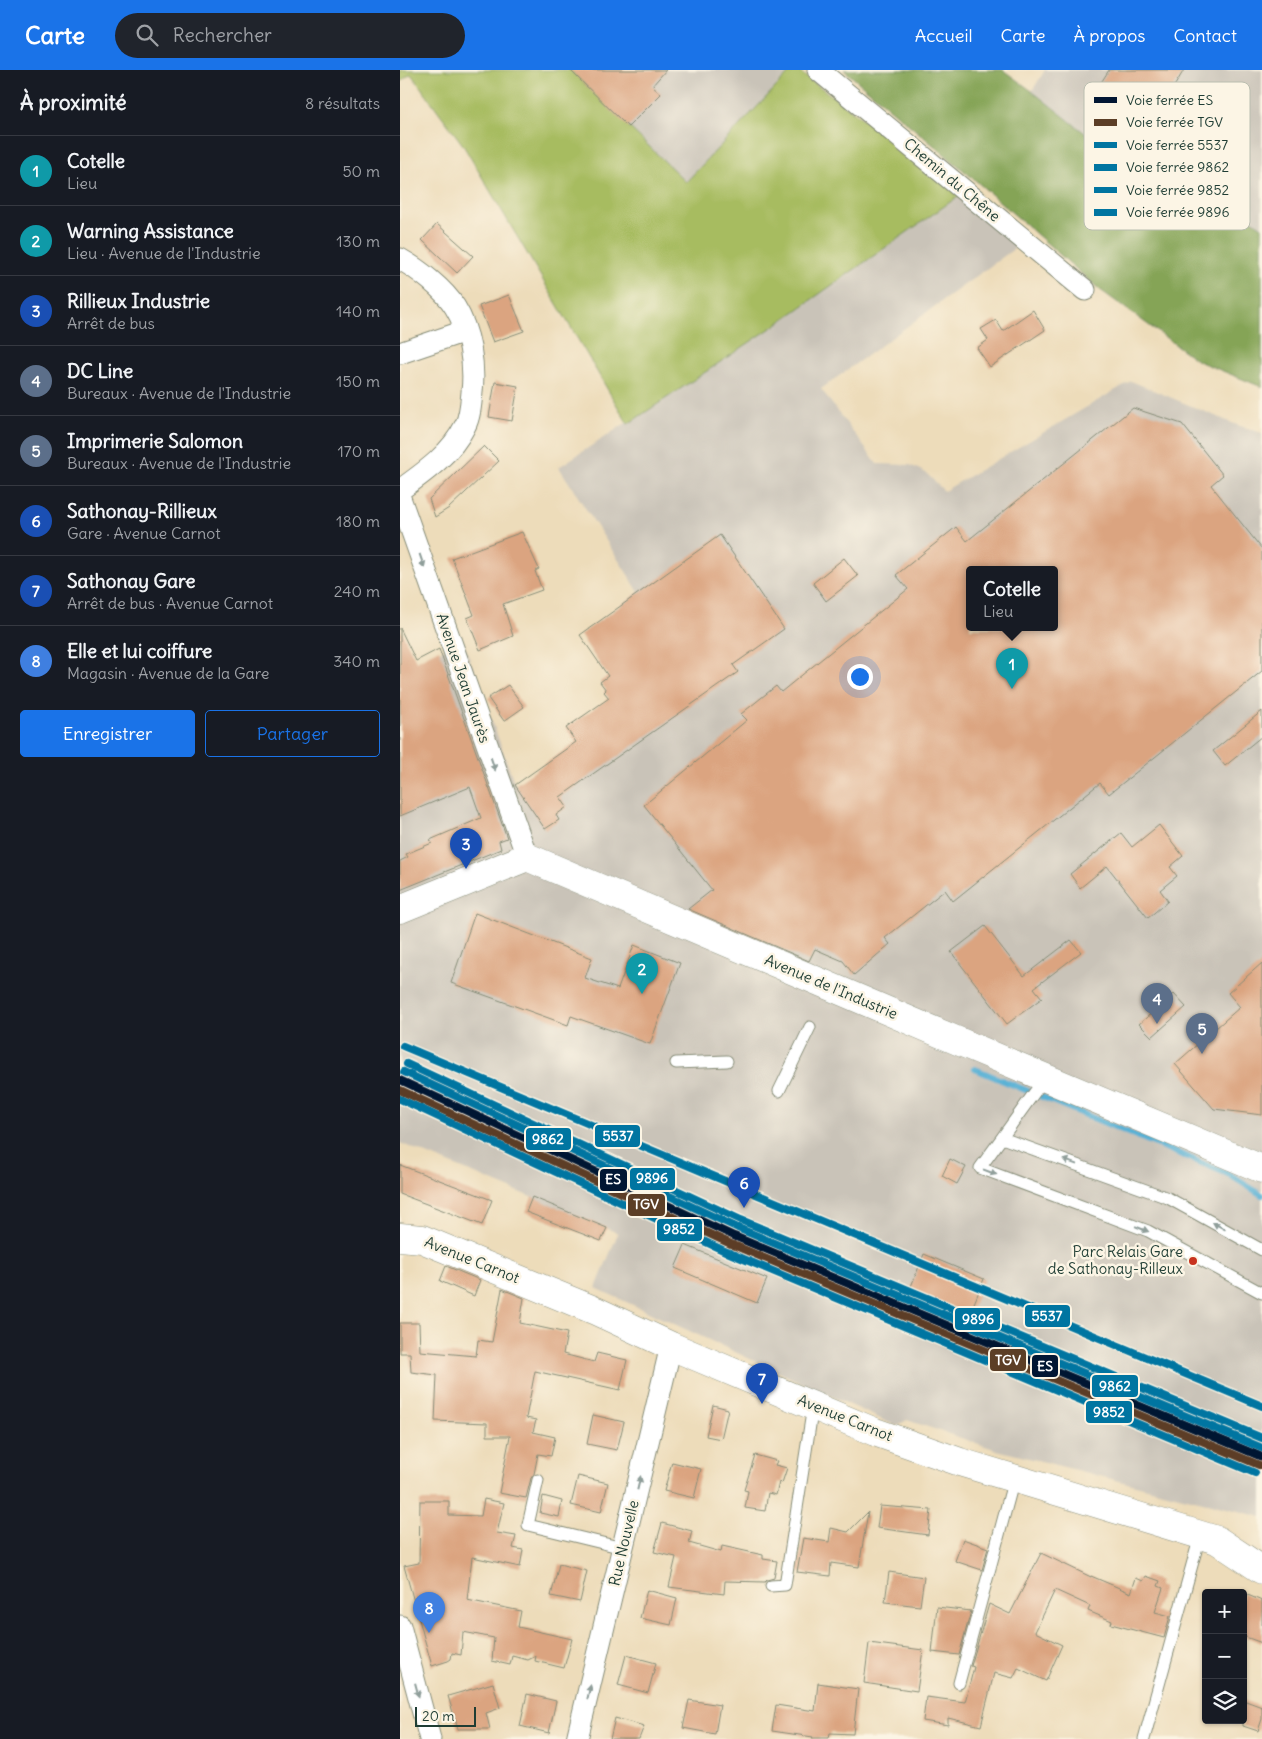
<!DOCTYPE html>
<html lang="fr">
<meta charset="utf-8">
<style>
:root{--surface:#171b24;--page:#20242c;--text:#f1f3f6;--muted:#9ea1a6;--line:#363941;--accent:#1a73e8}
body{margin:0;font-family:Delius,sans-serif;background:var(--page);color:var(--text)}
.controls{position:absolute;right:15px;bottom:15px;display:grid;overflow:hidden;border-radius:5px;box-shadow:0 1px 4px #0004}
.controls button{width:45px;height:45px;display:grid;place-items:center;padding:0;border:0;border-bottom:1px solid var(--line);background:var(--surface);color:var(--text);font:25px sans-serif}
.scale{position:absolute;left:15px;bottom:12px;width:61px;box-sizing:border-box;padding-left:5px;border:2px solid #1f3d34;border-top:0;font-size:14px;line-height:18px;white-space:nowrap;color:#1f3d34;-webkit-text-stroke:4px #fcf5e5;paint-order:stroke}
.you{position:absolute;left:459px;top:606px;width:18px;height:18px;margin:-12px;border:4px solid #fff;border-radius:50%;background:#1a73e8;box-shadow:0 0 0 8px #1a73e833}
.badge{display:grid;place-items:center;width:32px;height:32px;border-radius:50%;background:var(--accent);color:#fff;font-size:16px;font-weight:700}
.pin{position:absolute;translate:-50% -41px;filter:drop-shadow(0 1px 2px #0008)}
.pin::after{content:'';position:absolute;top:26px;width:18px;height:15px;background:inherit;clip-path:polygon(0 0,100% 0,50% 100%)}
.popup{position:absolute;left:566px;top:496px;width:92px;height:65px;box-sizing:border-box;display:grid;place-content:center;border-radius:5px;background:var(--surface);filter:drop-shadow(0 1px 4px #0005);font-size:16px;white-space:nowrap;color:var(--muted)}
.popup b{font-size:19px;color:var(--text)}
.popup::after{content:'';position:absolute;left:50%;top:100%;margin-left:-10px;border:10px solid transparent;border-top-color:var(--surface)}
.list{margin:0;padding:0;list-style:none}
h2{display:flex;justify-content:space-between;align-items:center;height:65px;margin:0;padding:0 20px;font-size:21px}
h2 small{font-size:16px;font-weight:400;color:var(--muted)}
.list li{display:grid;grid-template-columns:32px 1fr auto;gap:15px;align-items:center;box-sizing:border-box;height:70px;padding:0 20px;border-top:1px solid var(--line)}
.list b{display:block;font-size:19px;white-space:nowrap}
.list p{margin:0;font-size:16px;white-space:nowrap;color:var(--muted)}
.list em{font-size:16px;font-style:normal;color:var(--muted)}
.actions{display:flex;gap:10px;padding:15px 20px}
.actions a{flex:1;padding:11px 0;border:1px solid var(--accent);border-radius:5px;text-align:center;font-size:18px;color:var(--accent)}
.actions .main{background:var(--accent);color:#fff}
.icon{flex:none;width:28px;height:28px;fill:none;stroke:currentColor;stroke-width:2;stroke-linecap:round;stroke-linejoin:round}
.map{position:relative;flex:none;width:862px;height:1669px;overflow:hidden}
header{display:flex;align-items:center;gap:30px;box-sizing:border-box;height:70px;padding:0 25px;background:var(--accent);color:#fff}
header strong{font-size:24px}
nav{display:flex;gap:28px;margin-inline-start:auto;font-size:18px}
.search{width:350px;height:45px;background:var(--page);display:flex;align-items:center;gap:12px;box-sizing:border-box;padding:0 18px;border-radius:28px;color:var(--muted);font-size:19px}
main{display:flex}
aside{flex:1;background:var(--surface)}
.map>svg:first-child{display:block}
.industrial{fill:#c9c3b8;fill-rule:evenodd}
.green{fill:#a7bc61;stroke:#637c4a}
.forest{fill:#85a457;stroke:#527046}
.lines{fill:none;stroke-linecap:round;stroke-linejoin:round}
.stream{stroke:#58b1d5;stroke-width:6}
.building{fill:#dba480;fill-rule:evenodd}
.service-casing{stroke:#868c77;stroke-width:13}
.minor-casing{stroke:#868c77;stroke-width:23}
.tertiary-casing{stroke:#868c77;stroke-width:29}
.service{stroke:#fff;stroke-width:11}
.minor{stroke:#fff;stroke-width:21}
.tertiary{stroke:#fff;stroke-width:28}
.rail-1-casing{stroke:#fcf5e5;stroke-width:11}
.rail-2-casing{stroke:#fcf5e5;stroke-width:11}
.rail-3-casing{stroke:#fcf5e5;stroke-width:11}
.rail-4-casing{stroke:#fcf5e5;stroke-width:11}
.rail-5-casing{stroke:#fcf5e5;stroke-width:11}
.rail-6-casing{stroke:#fcf5e5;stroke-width:11}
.rail-1{stroke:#011633;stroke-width:8}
.rail-2{stroke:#5c3e26;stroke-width:8}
.rail-3{stroke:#0075a1;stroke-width:8}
.rail-4{stroke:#0075a1;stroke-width:8}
.rail-5{stroke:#0075a1;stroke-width:8}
.rail-6{stroke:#0075a1;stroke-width:8}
.oneway{fill:#8f9e9a}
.poi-dot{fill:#c8321e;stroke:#fcf5e5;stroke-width:2}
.labels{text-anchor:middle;stroke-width:5;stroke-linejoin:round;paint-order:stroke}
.street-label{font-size:15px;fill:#1f3d34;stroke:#fcf5e5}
.poi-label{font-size:15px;fill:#1f3d34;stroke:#fcf5e5;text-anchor:end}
.key{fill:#fcf5e5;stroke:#babeb0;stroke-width:1}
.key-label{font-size:14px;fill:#1f3d34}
.line-badge{stroke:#fcf5e5;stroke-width:2}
.badge-label{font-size:14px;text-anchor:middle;font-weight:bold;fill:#fff}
</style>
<header>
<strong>Carte</strong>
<div class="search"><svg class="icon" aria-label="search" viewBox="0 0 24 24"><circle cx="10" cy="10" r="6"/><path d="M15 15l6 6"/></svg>Rechercher</div>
<nav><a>Accueil</a><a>Carte</a><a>À propos</a><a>Contact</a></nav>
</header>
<main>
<aside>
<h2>À proximité<small>8 résultats</small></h2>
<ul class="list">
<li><span class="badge" style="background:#0f9aa8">1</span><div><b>Cotelle</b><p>Lieu</p></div><em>50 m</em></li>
<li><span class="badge" style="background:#0f9aa8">2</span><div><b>Warning Assistance</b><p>Lieu · Avenue de l'Industrie</p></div><em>130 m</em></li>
<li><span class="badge" style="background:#1a4fb4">3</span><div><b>Rillieux Industrie</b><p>Arrêt de bus</p></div><em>140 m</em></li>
<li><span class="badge" style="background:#5c6f8a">4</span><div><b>DC Line</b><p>Bureaux · Avenue de l'Industrie</p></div><em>150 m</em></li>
<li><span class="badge" style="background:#5c6f8a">5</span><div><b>Imprimerie Salomon</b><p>Bureaux · Avenue de l'Industrie</p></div><em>170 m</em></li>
<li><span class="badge" style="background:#1a4fb4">6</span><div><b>Sathonay-Rillieux</b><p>Gare · Avenue Carnot</p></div><em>180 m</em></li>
<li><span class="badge" style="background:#1a4fb4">7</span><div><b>Sathonay Gare</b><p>Arrêt de bus · Avenue Carnot</p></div><em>240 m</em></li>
<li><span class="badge" style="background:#3f7fe0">8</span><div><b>Elle et lui coiffure</b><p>Magasin · Avenue de la Gare</p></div><em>340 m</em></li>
</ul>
<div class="actions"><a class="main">Enregistrer</a><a>Partager</a></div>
</aside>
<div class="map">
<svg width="862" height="1669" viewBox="0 0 862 1669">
<rect width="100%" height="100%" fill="#fcf5e5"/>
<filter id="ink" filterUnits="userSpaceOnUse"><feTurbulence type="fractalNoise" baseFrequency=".02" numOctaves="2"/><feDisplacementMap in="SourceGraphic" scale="10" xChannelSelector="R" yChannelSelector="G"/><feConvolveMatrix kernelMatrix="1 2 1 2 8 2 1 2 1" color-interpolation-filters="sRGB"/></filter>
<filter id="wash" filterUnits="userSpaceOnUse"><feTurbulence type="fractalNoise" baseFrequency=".0096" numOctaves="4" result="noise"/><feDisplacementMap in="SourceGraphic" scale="20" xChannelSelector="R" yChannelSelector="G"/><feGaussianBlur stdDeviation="1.12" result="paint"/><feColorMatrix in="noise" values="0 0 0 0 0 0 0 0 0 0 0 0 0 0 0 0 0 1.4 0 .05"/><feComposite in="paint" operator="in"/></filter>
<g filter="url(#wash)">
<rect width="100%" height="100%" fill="#eddcba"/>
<path class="industrial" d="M170 0H392L286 113Z
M645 0H862V157L796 111 773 134 632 21Z
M563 123 622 173 421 319 477 394 510 395 526 403 544 421 731 311 837 355 862 363V1447L597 1380 507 1350 496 1356 196 1218 218 1163 0 1073V601L44 579 64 573 115 715 212 647 220 645 204 622 206 620 200 612 208 606 180 565 239 522 159 397 374 256ZM570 500H654V558H570Z"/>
<path class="green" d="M0 0H170L286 112 392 0H397L563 123 374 256 228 354 63 75 11 4 0 12Z"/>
<path class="forest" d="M444 0H603L632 21 773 133 796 111 862 157V317L798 291 699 219 575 110Z"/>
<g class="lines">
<path class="stream" d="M575 999 828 1104 862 1125"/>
</g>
<g id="blocks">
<path class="building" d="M170 0H266L252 16 261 24 228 57Z
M709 0H784L734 83 707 65 713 56 685 38Z
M37 154 73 186 57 203 22 170Z
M109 225 124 261 93 272 79 236Z
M633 240 645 260 590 297 577 278 588 270 581 259 596 250 603 261Z
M95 312 118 316 112 351 89 347Z
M733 338 782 354 823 405 811 415 862 479V601L709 724 700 713 553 831 545 820 485 868 490 874 454 905 443 891 415 879 409 891 288 839 312 820 244 735 347 650 341 644 376 616 381 622 508 519 496 505 556 457 567 471ZM570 500H654V558H570Z
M84 376 99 391 49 438 35 447 29 429Z
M122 462 139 499 135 501 142 520 103 534 113 566 80 580 67 548 74 545 52 488Z
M320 465 384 559 333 595 338 602 160 727 167 737 156 745 159 750 145 759 115 715 176 672 166 658 209 628 204 622 206 620 200 612 208 606 180 565Z
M444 488 458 506 426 531 413 513Z
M0 558 16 591 39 579 107 768 99 771 101 779 0 820V791L8 787 6 784 32 773 30 770 81 748 70 717 0 746Z
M108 615 124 637 104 651 88 628Z
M862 641V666L825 696 813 681Z
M759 755 783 786 770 797 777 806 760 820 768 831 748 848 707 796 680 818 670 804 721 763 732 777Z
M75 843 192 888 185 908 218 919 234 875 280 893 250 974 171 946 168 955 51 913Z
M585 856 624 906 671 870 681 882 634 918 642 928 607 954 551 882Z
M862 893V1045L814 1039 775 994 840 937 828 923Z
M774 924 786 937 752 967 739 954Z
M550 1089 566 1097 557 1114 542 1106Z
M0 1095 92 1130 82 1155 0 1124Z
M132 1127 207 1158 201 1171 126 1142Z
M285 1175 367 1209 357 1233 275 1198Z
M524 1184 584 1209 566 1253 506 1229Z
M46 1196 80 1210 74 1226 40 1211Z
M102 1219 124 1228 120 1253 167 1263 163 1284 194 1292 197 1283 227 1290 220 1320 135 1301 126 1348 136 1350 133 1362 155 1367 151 1386 138 1384 134 1404 131 1408 126 1428 99 1423 110 1366H87V1353L35 1351 37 1305 11 1302 10 1283H0V1253H19L20 1281 76 1286 78 1270 92 1272Z
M313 1335 328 1339 321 1369 306 1366Z
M193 1345 224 1352 217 1380 187 1374Z
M355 1385 377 1391 375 1395 387 1398 382 1413 379 1412 376 1425 368 1423 365 1441 345 1438 348 1421 344 1420Z
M272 1392 301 1399 294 1428 264 1421Z
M178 1406 208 1413 201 1442 171 1435Z
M143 1426 162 1431 159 1447 140 1443Z
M84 1429 104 1433 97 1463 116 1466 113 1478 123 1480 120 1497 72 1487 67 1530 121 1541 118 1557 172 1569 164 1598 135 1591 136 1586 128 1590 112 1586 110 1595 92 1591 94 1568 63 1562 61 1585 52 1583 51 1589 48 1591 32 1596 4 1496 19 1493 20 1431H49V1445L81 1446Z
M480 1436 531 1440 528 1465 477 1458Z
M468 1442 459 1497 431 1493 430 1506 397 1502 403 1468 429 1472 431 1458 448 1462Z
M262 1453 292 1461 289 1473 321 1482 322 1476 363 1485V1489L377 1491 374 1508 367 1510 365 1512 325 1511 324 1524 269 1517 276 1487 254 1482Z
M563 1469 588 1478 582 1500 555 1491Z
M641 1483 691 1507V1506L731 1523 736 1508 743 1511 746 1506 760 1511 758 1516 763 1518 755 1542 770 1546 764 1568 711 1554 712 1551 688 1541 690 1536 655 1520 635 1562 662 1575 646 1611 618 1598 613 1608 594 1603 581 1656 548 1648V1655L523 1651 526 1627 565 1632 574 1597 571 1596 589 1534 610 1544Z
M159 1494 187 1501 180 1532 151 1526Z
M489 1502 524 1507 520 1536 485 1532Z
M247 1520 277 1528 271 1555 240 1548Z
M843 1523 862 1531V1573L843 1566Z
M537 1537 571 1541 559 1585 532 1582Z
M469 1573 523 1580 517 1621 464 1613Z
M226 1585 256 1593 248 1623 218 1615Z
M93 1613 100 1638 86 1643 90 1659H58L48 1626Z
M418 1613 458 1619 453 1664 430 1663 429 1668H412L413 1667 372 1661 376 1635 415 1641Z
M127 1624 156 1631 149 1663 120 1656Z
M289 1630 320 1635 315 1664 283 1658Z
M843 1630 862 1637V1649L858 1661 843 1656Z
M215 1648 244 1656 239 1669H210Z"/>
</g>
</g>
<g filter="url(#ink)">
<use href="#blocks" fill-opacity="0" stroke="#868c77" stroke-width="1"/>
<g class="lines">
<defs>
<path id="service" d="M276 993 327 991
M645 1008 580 1098 748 1161 862 1223
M379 1021 410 957
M602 1068 768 1128 862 1180
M138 1410 128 1455 223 1478
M371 1516 385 1515 413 1336
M559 1613 614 1409
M744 1669 800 1466"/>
<path id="minor" d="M418 0 685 220
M0 189C18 199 44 219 55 237 70 261 75 295 72 322 71 333 70 347 65 356 51 384 25 402 0 420
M0 283 65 261
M0 428 127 787
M0 1556 30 1669
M177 1669 271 1276"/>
<path id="tertiary" d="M0 839 127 787 558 971 862 1099
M0 1167 22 1169 196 1241 271 1276 475 1362 560 1392 817 1470 862 1500"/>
</defs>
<use href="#service" class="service-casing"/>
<use href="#minor" class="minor-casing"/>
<use href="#tertiary" class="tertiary-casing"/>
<use href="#service" class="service"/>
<use href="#minor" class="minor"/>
<use href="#tertiary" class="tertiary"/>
<defs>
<path id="rail-1" d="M0 1010 334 1166 862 1387"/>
<path id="rail-2" d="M0 1020 331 1174 859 1395"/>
<path id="rail-3" d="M3 976 862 1336"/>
<path id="rail-4" d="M4 1002 338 1158 862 1378"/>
<path id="rail-5" d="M0 1029 327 1182 855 1403"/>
<path id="rail-6" d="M7 994 341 1150 862 1368"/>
</defs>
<use href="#rail-1" class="rail-1-casing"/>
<use href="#rail-2" class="rail-2-casing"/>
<use href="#rail-3" class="rail-3-casing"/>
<use href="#rail-4" class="rail-4-casing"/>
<use href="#rail-5" class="rail-5-casing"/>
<use href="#rail-6" class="rail-6-casing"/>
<use href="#rail-1" class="rail-1"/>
<use href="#rail-2" class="rail-2"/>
<use href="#rail-3" class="rail-3"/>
<use href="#rail-4" class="rail-4"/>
<use href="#rail-5" class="rail-5"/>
<use href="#rail-6" class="rail-6"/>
</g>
<defs><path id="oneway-solid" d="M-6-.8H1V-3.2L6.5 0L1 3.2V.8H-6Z" transform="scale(1.25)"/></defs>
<g class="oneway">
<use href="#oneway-solid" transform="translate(22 491) rotate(71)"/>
<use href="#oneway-solid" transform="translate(93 694) rotate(71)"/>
<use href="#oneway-solid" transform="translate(670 1092) rotate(-160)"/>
<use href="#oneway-solid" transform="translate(590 1102) rotate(21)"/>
<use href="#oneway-solid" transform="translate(819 1156) rotate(-151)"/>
<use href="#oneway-solid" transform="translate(742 1159) rotate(22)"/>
<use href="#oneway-solid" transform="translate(239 1413) rotate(-77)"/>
<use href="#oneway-solid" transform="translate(17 1620) rotate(75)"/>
<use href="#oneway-solid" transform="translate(189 1622) rotate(-77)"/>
</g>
</g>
<circle class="poi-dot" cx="793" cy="1191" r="5"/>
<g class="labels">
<g class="street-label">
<text transform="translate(552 110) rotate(40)" y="5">Chemin du Chêne</text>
<text transform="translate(63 608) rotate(71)" y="5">Avenue Jean Jaurès</text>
<text transform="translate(431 917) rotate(23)" y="5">Avenue de l'Industrie</text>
<text transform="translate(72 1190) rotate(22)" y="5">Avenue Carnot</text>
<text transform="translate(445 1348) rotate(22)" y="5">Avenue Carnot</text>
<text transform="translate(224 1473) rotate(-77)" y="5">Rue Nouvelle</text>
</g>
<g class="poi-label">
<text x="783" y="1187">Parc Relais Gare<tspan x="783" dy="17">de Sathonay-Rilleux</tspan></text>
</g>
</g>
<rect x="684" y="12" width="166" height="148" rx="8" class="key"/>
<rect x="694" y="27" width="23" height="6" fill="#011633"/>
<rect x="694" y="49" width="23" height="7" fill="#5c3e26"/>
<rect x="694" y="72" width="23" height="6" fill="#0075a1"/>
<rect x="694" y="94" width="23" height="7" fill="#0075a1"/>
<rect x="694" y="117" width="23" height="6" fill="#0075a1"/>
<rect x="694" y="139" width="23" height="7" fill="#0075a1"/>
<g class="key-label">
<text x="726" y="35">Voie ferrée ES</text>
<text x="726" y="57">Voie ferrée TGV</text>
<text x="726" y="80">Voie ferrée 5537</text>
<text x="726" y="102">Voie ferrée 9862</text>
<text x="726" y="125">Voie ferrée 9852</text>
<text x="726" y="147">Voie ferrée 9896</text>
</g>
<g class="line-badge">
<rect x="194" y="1054" width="47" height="24" rx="5" fill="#0075a1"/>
<rect x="125" y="1057" width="47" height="24" rx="5" fill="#0075a1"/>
<rect x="229" y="1097" width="47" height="24" rx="5" fill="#0075a1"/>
<rect x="199" y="1098" width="29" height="24" rx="5" fill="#011633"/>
<rect x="227" y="1123" width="39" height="24" rx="5" fill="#5c3e26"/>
<rect x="256" y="1148" width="47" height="24" rx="5" fill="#0075a1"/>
<rect x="624" y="1234" width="47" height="24" rx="5" fill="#0075a1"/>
<rect x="554" y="1237" width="47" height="24" rx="5" fill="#0075a1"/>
<rect x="589" y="1278" width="38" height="24" rx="5" fill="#5c3e26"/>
<rect x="631" y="1284" width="28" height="24" rx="5" fill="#011633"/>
<rect x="691" y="1304" width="48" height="24" rx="5" fill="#0075a1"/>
<rect x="685" y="1330" width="48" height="24" rx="5" fill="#0075a1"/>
</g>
<g class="badge-label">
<text x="218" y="1071">5537</text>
<text x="148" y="1074">9862</text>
<text x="252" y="1113">9896</text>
<text x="213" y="1114">ES</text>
<text x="246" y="1139">TGV</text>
<text x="279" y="1164">9852</text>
<text x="647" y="1251">5537</text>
<text x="578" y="1254">9896</text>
<text x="608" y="1295">TGV</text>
<text x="645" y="1301">ES</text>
<text x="715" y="1321">9862</text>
<text x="709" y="1347">9852</text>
</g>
</svg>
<div class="controls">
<button>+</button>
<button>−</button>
<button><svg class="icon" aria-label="layers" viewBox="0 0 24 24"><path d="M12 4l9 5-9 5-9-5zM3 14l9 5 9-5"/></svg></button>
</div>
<div class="scale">20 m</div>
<div class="you"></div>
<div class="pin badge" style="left:612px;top:619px;background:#0f9aa8">1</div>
<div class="popup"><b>Cotelle</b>Lieu</div>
<div class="pin badge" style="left:242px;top:924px;background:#0f9aa8">2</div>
<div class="pin badge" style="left:66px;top:799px;background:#1a4fb4">3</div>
<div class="pin badge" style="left:757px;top:954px;background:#5c6f8a">4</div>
<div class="pin badge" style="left:802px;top:984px;background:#5c6f8a">5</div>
<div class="pin badge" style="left:344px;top:1138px;background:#1a4fb4">6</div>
<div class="pin badge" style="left:362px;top:1334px;background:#1a4fb4">7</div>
<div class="pin badge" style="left:29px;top:1563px;background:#3f7fe0">8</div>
</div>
</main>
